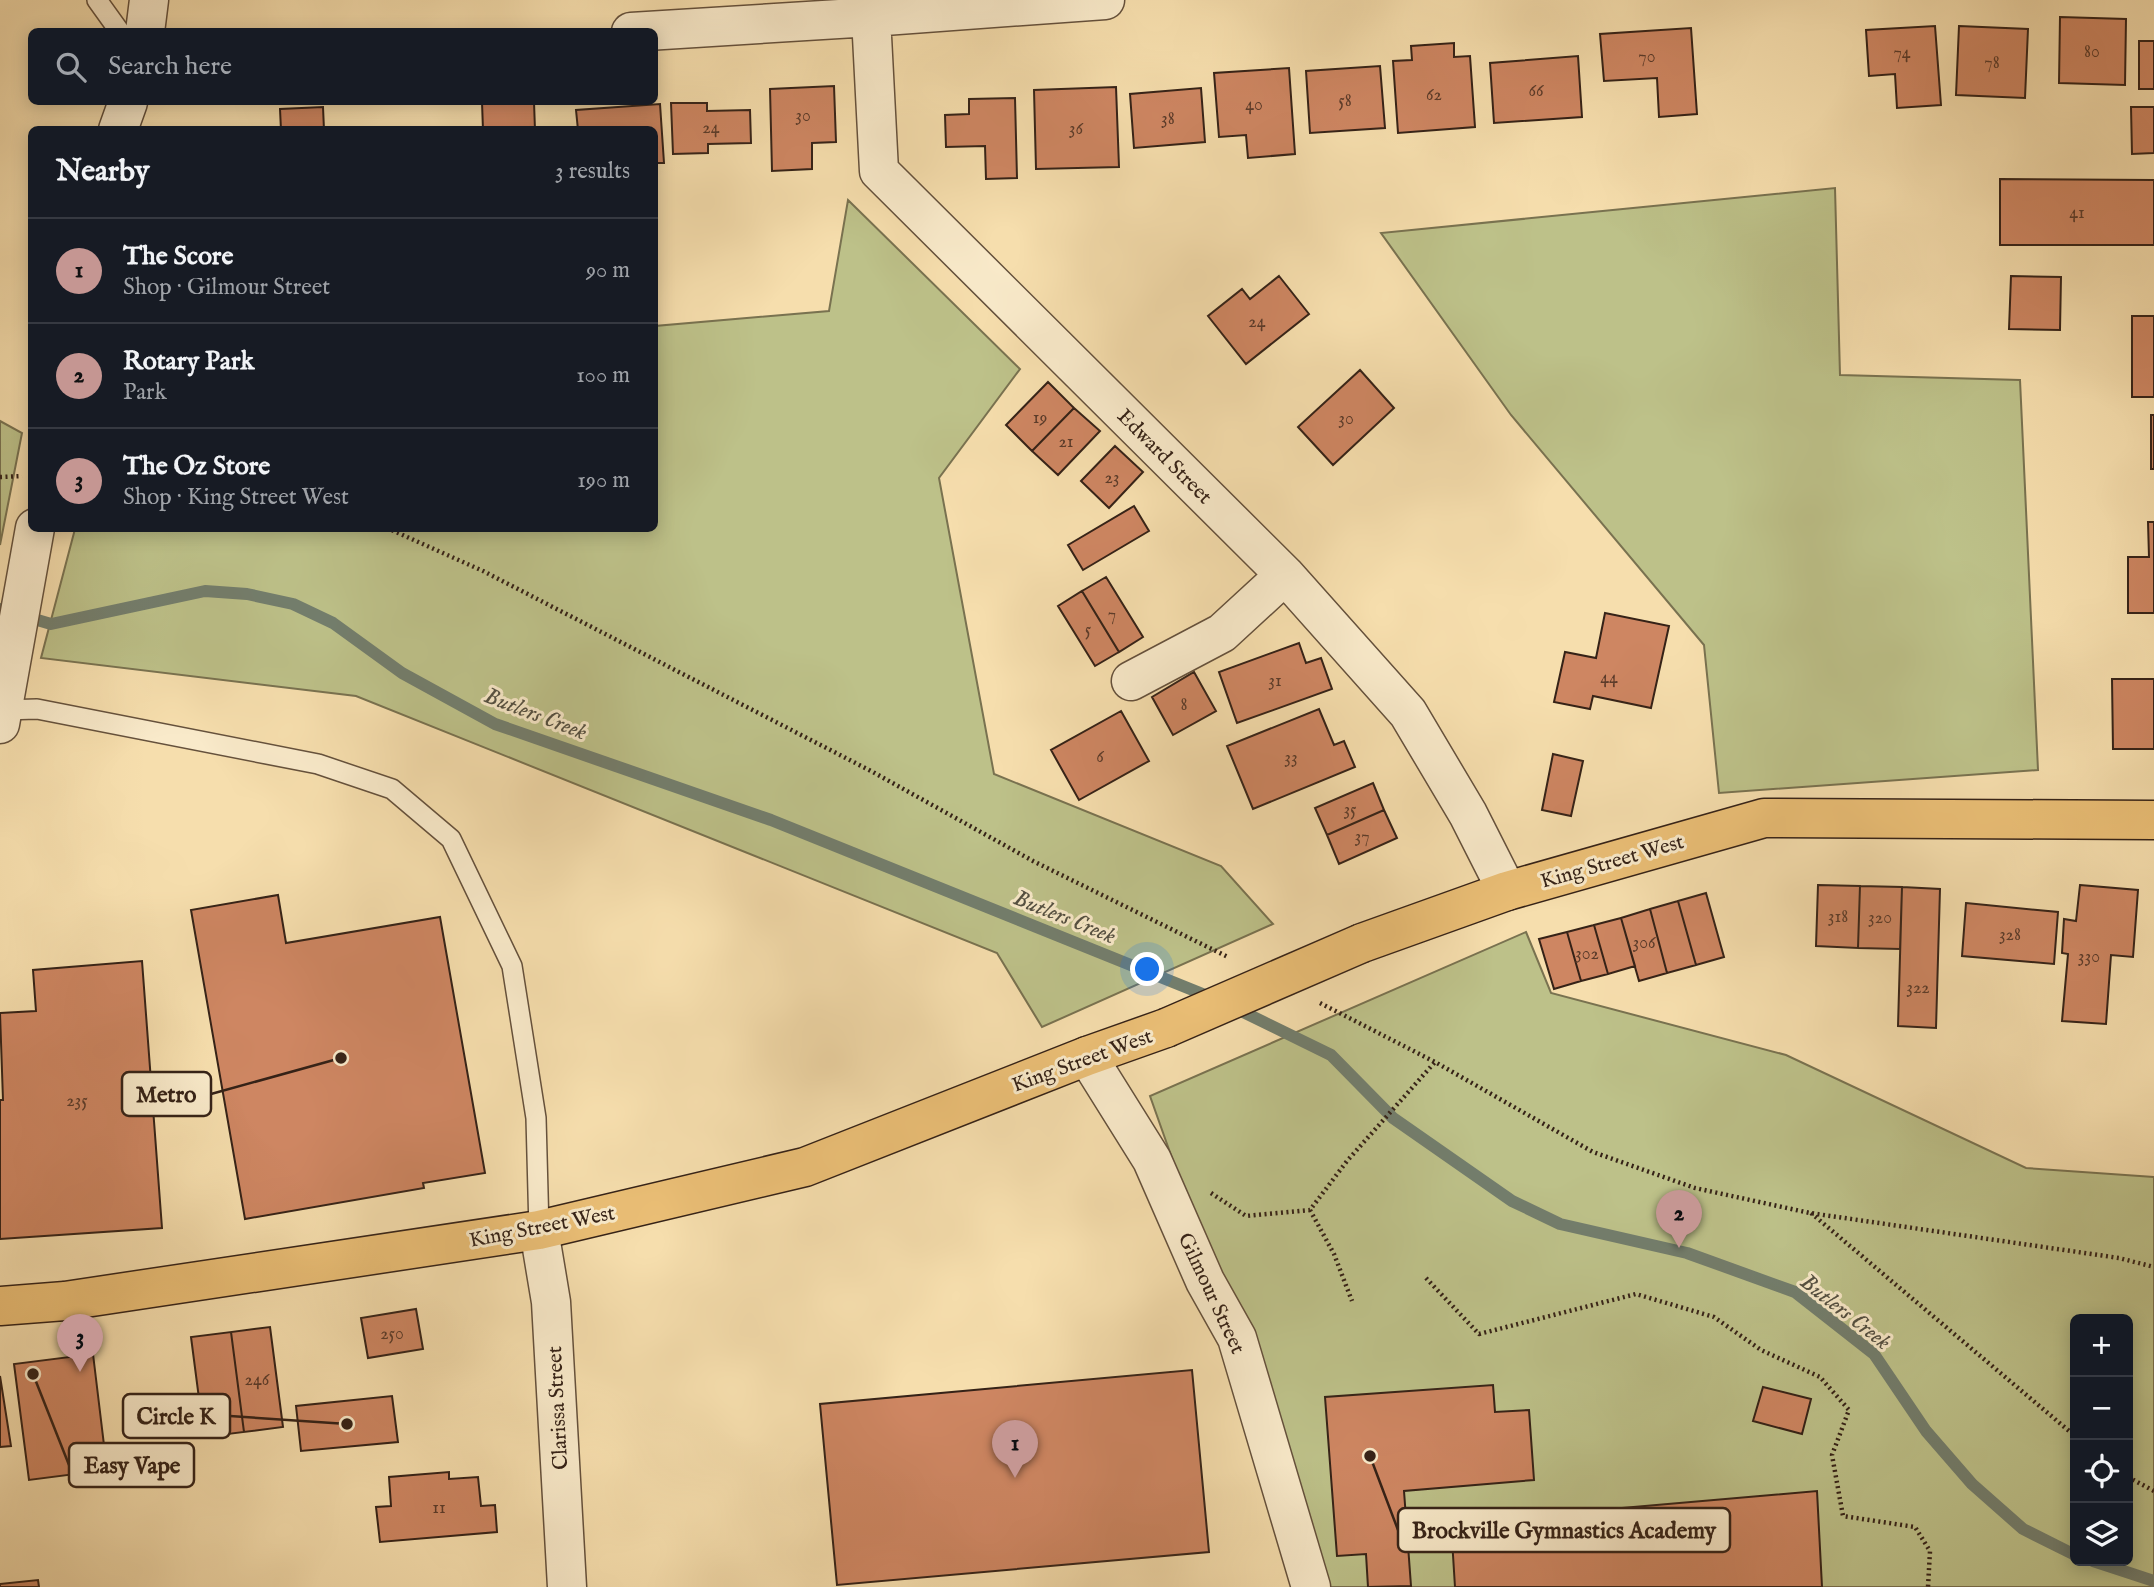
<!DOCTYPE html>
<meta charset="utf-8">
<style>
:root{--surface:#171b24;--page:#242831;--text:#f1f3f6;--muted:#9ea1a6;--line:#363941;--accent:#c59692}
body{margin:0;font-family:"IM FELL English",serif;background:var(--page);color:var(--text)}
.controls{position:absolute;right:21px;bottom:21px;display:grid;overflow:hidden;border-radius:10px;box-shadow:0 4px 18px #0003}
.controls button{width:63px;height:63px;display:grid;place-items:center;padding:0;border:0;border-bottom:2px solid var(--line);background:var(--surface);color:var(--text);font:35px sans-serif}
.you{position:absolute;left:1148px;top:970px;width:24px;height:24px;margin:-18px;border:5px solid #fff;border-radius:50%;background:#1a73e8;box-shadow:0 0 0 10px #1a73e833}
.badge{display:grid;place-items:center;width:46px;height:46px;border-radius:50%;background:var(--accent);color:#111;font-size:23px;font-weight:700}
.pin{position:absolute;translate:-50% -58px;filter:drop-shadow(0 2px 4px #0008)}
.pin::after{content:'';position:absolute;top:37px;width:24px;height:21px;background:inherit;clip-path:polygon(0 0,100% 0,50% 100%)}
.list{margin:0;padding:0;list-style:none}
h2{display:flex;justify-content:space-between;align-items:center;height:91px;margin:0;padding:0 28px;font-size:30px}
h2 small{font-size:23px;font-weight:400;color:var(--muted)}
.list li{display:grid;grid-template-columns:46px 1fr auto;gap:21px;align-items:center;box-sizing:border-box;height:105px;padding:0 28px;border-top:2px solid var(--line)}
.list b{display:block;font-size:26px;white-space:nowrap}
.list p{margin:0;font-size:23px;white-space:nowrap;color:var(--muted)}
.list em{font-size:23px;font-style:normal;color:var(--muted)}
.icon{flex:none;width:38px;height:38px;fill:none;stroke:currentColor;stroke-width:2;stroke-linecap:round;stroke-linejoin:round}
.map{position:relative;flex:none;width:2154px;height:1587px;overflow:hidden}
.search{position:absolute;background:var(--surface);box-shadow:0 4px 18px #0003;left:28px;top:28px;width:630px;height:77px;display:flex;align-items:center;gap:18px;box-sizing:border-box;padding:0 24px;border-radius:10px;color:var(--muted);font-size:26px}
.panel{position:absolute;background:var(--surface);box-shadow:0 4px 18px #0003;left:28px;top:126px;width:630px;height:406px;border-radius:10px}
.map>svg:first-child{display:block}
.green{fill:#bdc189;stroke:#797250;stroke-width:2;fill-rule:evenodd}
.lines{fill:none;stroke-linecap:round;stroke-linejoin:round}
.stream{stroke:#737e6d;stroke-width:12}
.building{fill:#ce8662;stroke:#352217;stroke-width:2}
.lane-casing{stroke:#65513c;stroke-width:22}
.street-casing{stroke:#65513c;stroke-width:41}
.primary-casing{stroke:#352217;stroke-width:41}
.path{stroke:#352217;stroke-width:4.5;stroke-dasharray:2 3.5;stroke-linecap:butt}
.lane{stroke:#f9eaca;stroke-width:19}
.street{stroke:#f9eaca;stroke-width:38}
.primary{stroke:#ebbf76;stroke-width:38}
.primary-bridge-casing{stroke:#352217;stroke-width:41;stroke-linecap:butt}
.primary-bridge{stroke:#ebbf76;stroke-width:38}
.labels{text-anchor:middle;stroke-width:6;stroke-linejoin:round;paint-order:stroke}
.number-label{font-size:18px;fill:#5b3b2a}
.street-label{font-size:21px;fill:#352217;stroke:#f9eaca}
.water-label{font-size:23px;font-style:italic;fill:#545042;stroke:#f9eaca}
.leader{fill:none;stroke:#352217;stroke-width:2.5}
.callout-dot{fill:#352217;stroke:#f9eaca;stroke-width:2.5}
.callout{fill:#f9eaca;stroke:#352217;stroke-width:2.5}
.callout-label{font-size:23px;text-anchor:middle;font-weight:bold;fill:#352217}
</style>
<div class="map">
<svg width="2154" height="1587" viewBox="0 0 2154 1587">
<rect width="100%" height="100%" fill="#f6dead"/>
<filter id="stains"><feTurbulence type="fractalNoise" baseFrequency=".00286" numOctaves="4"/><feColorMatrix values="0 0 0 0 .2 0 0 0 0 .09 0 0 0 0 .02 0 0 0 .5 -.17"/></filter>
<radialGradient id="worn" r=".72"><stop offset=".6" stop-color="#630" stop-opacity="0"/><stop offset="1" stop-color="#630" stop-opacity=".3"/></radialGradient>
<path class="green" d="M1835 188 1840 375 2020 380 2038 770 1719 793 1704 645 1511 415 1381 233Z
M848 200 1020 369 939 478 994 774 1221 866 1273 924 1042 1027 997 953 356 696 41 658 75 529 654 528 655 326 829 311Z
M0 421 22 433 0 545Z
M1526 932 1551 993 1786 1055 2026 1168 2154 1177V1587H1324L1150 1096ZM2075 1319H2128V1561H2075Z"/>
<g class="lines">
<path class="stream" d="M0 609 51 624 205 591 247 594 293 604 333 623 402 673 495 724 771 820 1215 999
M1235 1008 1331 1055 1393 1118 1512 1201 1560 1224 1687 1253 1795 1292 1874 1354 1926 1431 1972 1484 2023 1529 2075 1555
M2093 1561 2154 1581"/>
</g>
<path class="building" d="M2060 17 2126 19 2125 85 2059 83Z
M1935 26 1941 105 1897 108 1895 74 1869 76 1866 30Z
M1959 26 2028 29 2025 98 1956 95Z
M1691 28 1697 114 1659 117 1657 78 1604 81 1600 34Z
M2139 41H2154V89H2139Z
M1454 43V57L1470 56 1475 127 1398 133 1393 61 1412 60 1411 46Z
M1578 56 1582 117 1494 123 1490 63Z
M1380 66 1385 128 1310 133 1306 71Z
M1289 68 1295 154 1248 158 1246 135 1219 137 1214 73Z
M834 86 836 142 812 143V169L772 171 770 89Z
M1116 87 1119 167 1036 169 1034 90Z
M1201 88 1205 142 1134 148 1130 94Z
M1015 98 1017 178 986 179 985 146 946 147 945 115 969 114V99Z
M482 102H534L535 130H483Z
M671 103H707V111L750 110 751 143 708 144V153L673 154Z
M660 104 664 163H654V130H578L576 110Z
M323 107 324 130H281L280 109Z
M2131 107H2154V153L2132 154Z
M2000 179 2154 180V245H2000Z
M1279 276 1309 314 1246 364 1208 316 1242 289 1250 299Z
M2011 276 2061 277 2060 330 2009 329Z
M2132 316H2154V397H2132Z
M1360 370 1394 408 1333 465 1298 427Z
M1048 382 1074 408 1032 451 1006 425Z
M1074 408 1100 431 1058 475 1032 451Z
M2151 415H2154V469H2151Z
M1115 446 1143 472 1109 508 1081 481Z
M1134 506 1149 531 1083 570 1068 545Z
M2148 522H2154V613H2128V557H2149Z
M1106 577 1143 637 1119 652 1082 591Z
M1082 591 1119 652 1095 666 1058 606Z
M1605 613 1669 626 1651 708 1593 696 1590 709 1554 702 1565 652 1596 658Z
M1299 643 1306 663 1321 658 1332 689 1237 723 1219 672Z
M1194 672 1216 711 1173 735 1152 697Z
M2112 679H2154V749H2113Z
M1319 709 1334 745 1344 741 1355 767 1253 809 1227 746Z
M1121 711 1149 761 1079 800 1051 750Z
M1553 754 1583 761 1571 816 1542 810Z
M1373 783 1384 810 1327 835 1315 808Z
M1384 810 1397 838 1339 864 1327 835Z
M1818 885 1860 886 1858 948 1816 946Z
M2080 885 2138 890 2133 957 2111 955 2106 1024 2062 1021 2068 954 2062 953 2064 919 2076 921Z
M1860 886 1902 887 1900 949 1858 948Z
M1902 887 1940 889 1936 1028 1898 1026Z
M1706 893 1724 957 1696 965 1678 901Z
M278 895 286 943 440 917 485 1173 423 1183 424 1188 245 1219 191 910Z
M1678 901 1696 965 1667 973 1650 909Z
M1966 903 2058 912 2054 964 1962 956Z
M1650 909 1667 973 1639 981 1621 918Z
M1621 918 1635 966 1608 974 1594 925Z
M1594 925 1608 974 1581 981 1567 932Z
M1567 932 1581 981 1554 989 1539 939Z
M142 961 162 1228 0 1239V1100H3L0 1013 36 1011 33 970Z
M416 1309 423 1349 368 1358 361 1318Z
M270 1327 283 1427 244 1432 231 1332Z
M231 1332 244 1432 204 1437 191 1337Z
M93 1354 107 1470 29 1480 14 1364Z
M1192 1370 1209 1552 837 1585 820 1404Z
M0 1376 11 1446 0 1447Z
M1493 1385 1495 1412 1529 1410 1534 1480 1404 1491 1411 1586 1368 1587 1366 1554 1337 1556 1325 1397Z
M1763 1387 1811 1399 1802 1434 1753 1421Z
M392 1396 398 1442 301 1451 296 1406Z
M449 1472V1479L478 1477 481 1506 495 1505 497 1532 380 1542 376 1507 391 1506 389 1477Z
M1817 1491 1822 1587H1455L1451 1523Z
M38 1580 39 1587H0V1584Z"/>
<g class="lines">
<defs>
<path id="lane" d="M97 0 120 32
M3 710 37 709 318 764 392 789 451 839 512 966 536 1118 539 1230"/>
<path id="street" d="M871 17 879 171 1285 575 1408 713 1468 814 1507 891
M145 32 149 0
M631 32 871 17 1105 0
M118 130 128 102
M1131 681 1222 633 1285 575
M0 724 35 528
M1087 1056 1152 1160 1205 1281 1237 1338 1311 1587
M539 1230 551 1302 567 1587"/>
<path id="primary" d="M1362 943 1507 891 1764 818 2154 820
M0 1306 65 1301 539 1230 805 1167 1087 1056 1166 1028"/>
</defs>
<use href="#lane" class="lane-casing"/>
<use href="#street" class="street-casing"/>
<use href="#primary" class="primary-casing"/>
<path class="path" d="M0 477 22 476
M387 528 483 571 871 771 1033 861 1228 957
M1320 1003 1435 1062 1593 1152 1695 1188 1810 1213 2119 1258 2154 1267
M1211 1193 1246 1216 1310 1210 1347 1161 1435 1062
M1310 1210 1334 1254 1352 1301
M1811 1213 2075 1436
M1426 1278 1479 1334 1636 1294 1714 1317 1761 1350 1820 1377 1849 1410 1832 1455 1843 1516 1915 1527 1930 1551 1928 1587
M2128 1477 2154 1491"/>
<use href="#lane" class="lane"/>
<use href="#street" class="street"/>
<use href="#primary" class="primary"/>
<defs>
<path id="primary-bridge" d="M1166 1028 1362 943"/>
</defs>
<use href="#primary-bridge" class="primary-bridge-casing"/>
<use href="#primary-bridge" class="primary-bridge"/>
</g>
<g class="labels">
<g class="number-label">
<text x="2092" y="57">80</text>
<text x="1902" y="58">74</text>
<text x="1647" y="62">70</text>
<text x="1992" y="68">78</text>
<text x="1536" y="96">66</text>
<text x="1434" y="100">62</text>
<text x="1345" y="106">58</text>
<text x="1254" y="110">40</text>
<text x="803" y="121">30</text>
<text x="1168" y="124">38</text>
<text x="711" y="133">24</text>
<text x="1076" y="134">36</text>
<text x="2077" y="218">41</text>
<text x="1257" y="327">24</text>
<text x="1040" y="423">19</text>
<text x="1346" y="424">30</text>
<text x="1066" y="447">21</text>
<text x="1112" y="483">23</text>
<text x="1112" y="620">7</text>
<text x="1088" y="635">5</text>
<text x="1609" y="683">44</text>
<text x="1275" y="686">31</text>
<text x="1184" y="710">8</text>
<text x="1100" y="762">6</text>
<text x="1291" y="763">33</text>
<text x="1350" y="815">35</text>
<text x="1362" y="842">37</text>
<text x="1838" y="922">318</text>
<text x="1880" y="923">320</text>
<text x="2010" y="940">328</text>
<text x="1644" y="948">306</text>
<text x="1587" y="959">302</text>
<text x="2089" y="962">330</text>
<text x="1918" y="993">322</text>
<text x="77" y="1106">235</text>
<text x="392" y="1339">250</text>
<text x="257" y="1385">246</text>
<text x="439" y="1513">11</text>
</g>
<g class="street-label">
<text transform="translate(1165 456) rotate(45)" y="7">Edward Street</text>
<text transform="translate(1612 861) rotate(-16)" y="7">King Street West</text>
<text transform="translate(1082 1060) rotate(-20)" y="7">King Street West</text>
<text transform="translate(542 1226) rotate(-11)" y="7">King Street West</text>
<text transform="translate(1212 1293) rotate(65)" y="7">Gilmour Street</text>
<text transform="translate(557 1408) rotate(-93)" y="7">Clarissa Street</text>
</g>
<g class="water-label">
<text transform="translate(536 713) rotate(21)" y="8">Butlers Creek</text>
<text transform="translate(1065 916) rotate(22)" y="8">Butlers Creek</text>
<text transform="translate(1846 1311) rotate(38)" y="8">Butlers Creek</text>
</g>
</g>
<path class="leader" d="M341 1058L211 1094M347 1424L230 1416M33 1374L69 1465M1370 1456L1398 1530"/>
<g class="callout-dot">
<circle cx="341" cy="1058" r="7"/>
<circle cx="347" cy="1424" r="7"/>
<circle cx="33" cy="1374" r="7"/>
<circle cx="1370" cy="1456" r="7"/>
</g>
<g class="callout">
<rect x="122" y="1072" width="89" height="44" rx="7"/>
<rect x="123" y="1394" width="107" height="44" rx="7"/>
<rect x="69" y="1443" width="125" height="44" rx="7"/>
<rect x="1398" y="1508" width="332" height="44" rx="7"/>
</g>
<g class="callout-label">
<text x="166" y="1102">Metro</text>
<text x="176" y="1424">Circle K</text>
<text x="132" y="1473">Easy Vape</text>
<text x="1564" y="1538">Brockville Gymnastics Academy</text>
</g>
<rect width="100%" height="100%" filter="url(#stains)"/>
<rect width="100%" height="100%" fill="url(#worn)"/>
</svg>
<div class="controls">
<button>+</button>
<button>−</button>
<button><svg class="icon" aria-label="locate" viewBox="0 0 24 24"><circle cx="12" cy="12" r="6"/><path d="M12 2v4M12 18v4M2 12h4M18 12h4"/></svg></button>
<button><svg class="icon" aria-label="layers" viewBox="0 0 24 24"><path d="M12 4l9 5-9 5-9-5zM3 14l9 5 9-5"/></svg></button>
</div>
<div class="you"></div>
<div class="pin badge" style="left:1015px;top:1478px">1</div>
<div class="pin badge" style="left:1679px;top:1248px">2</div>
<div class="pin badge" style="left:80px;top:1372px">3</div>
<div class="search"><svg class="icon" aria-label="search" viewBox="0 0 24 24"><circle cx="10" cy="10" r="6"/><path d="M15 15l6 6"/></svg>Search here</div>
<section class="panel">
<h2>Nearby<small>3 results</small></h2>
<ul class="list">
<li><span class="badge">1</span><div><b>The Score</b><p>Shop · Gilmour Street</p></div><em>90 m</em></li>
<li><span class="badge">2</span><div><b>Rotary Park</b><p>Park</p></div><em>100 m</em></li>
<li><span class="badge">3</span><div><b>The Oz Store</b><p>Shop · King Street West</p></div><em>190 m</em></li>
</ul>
</section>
</div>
